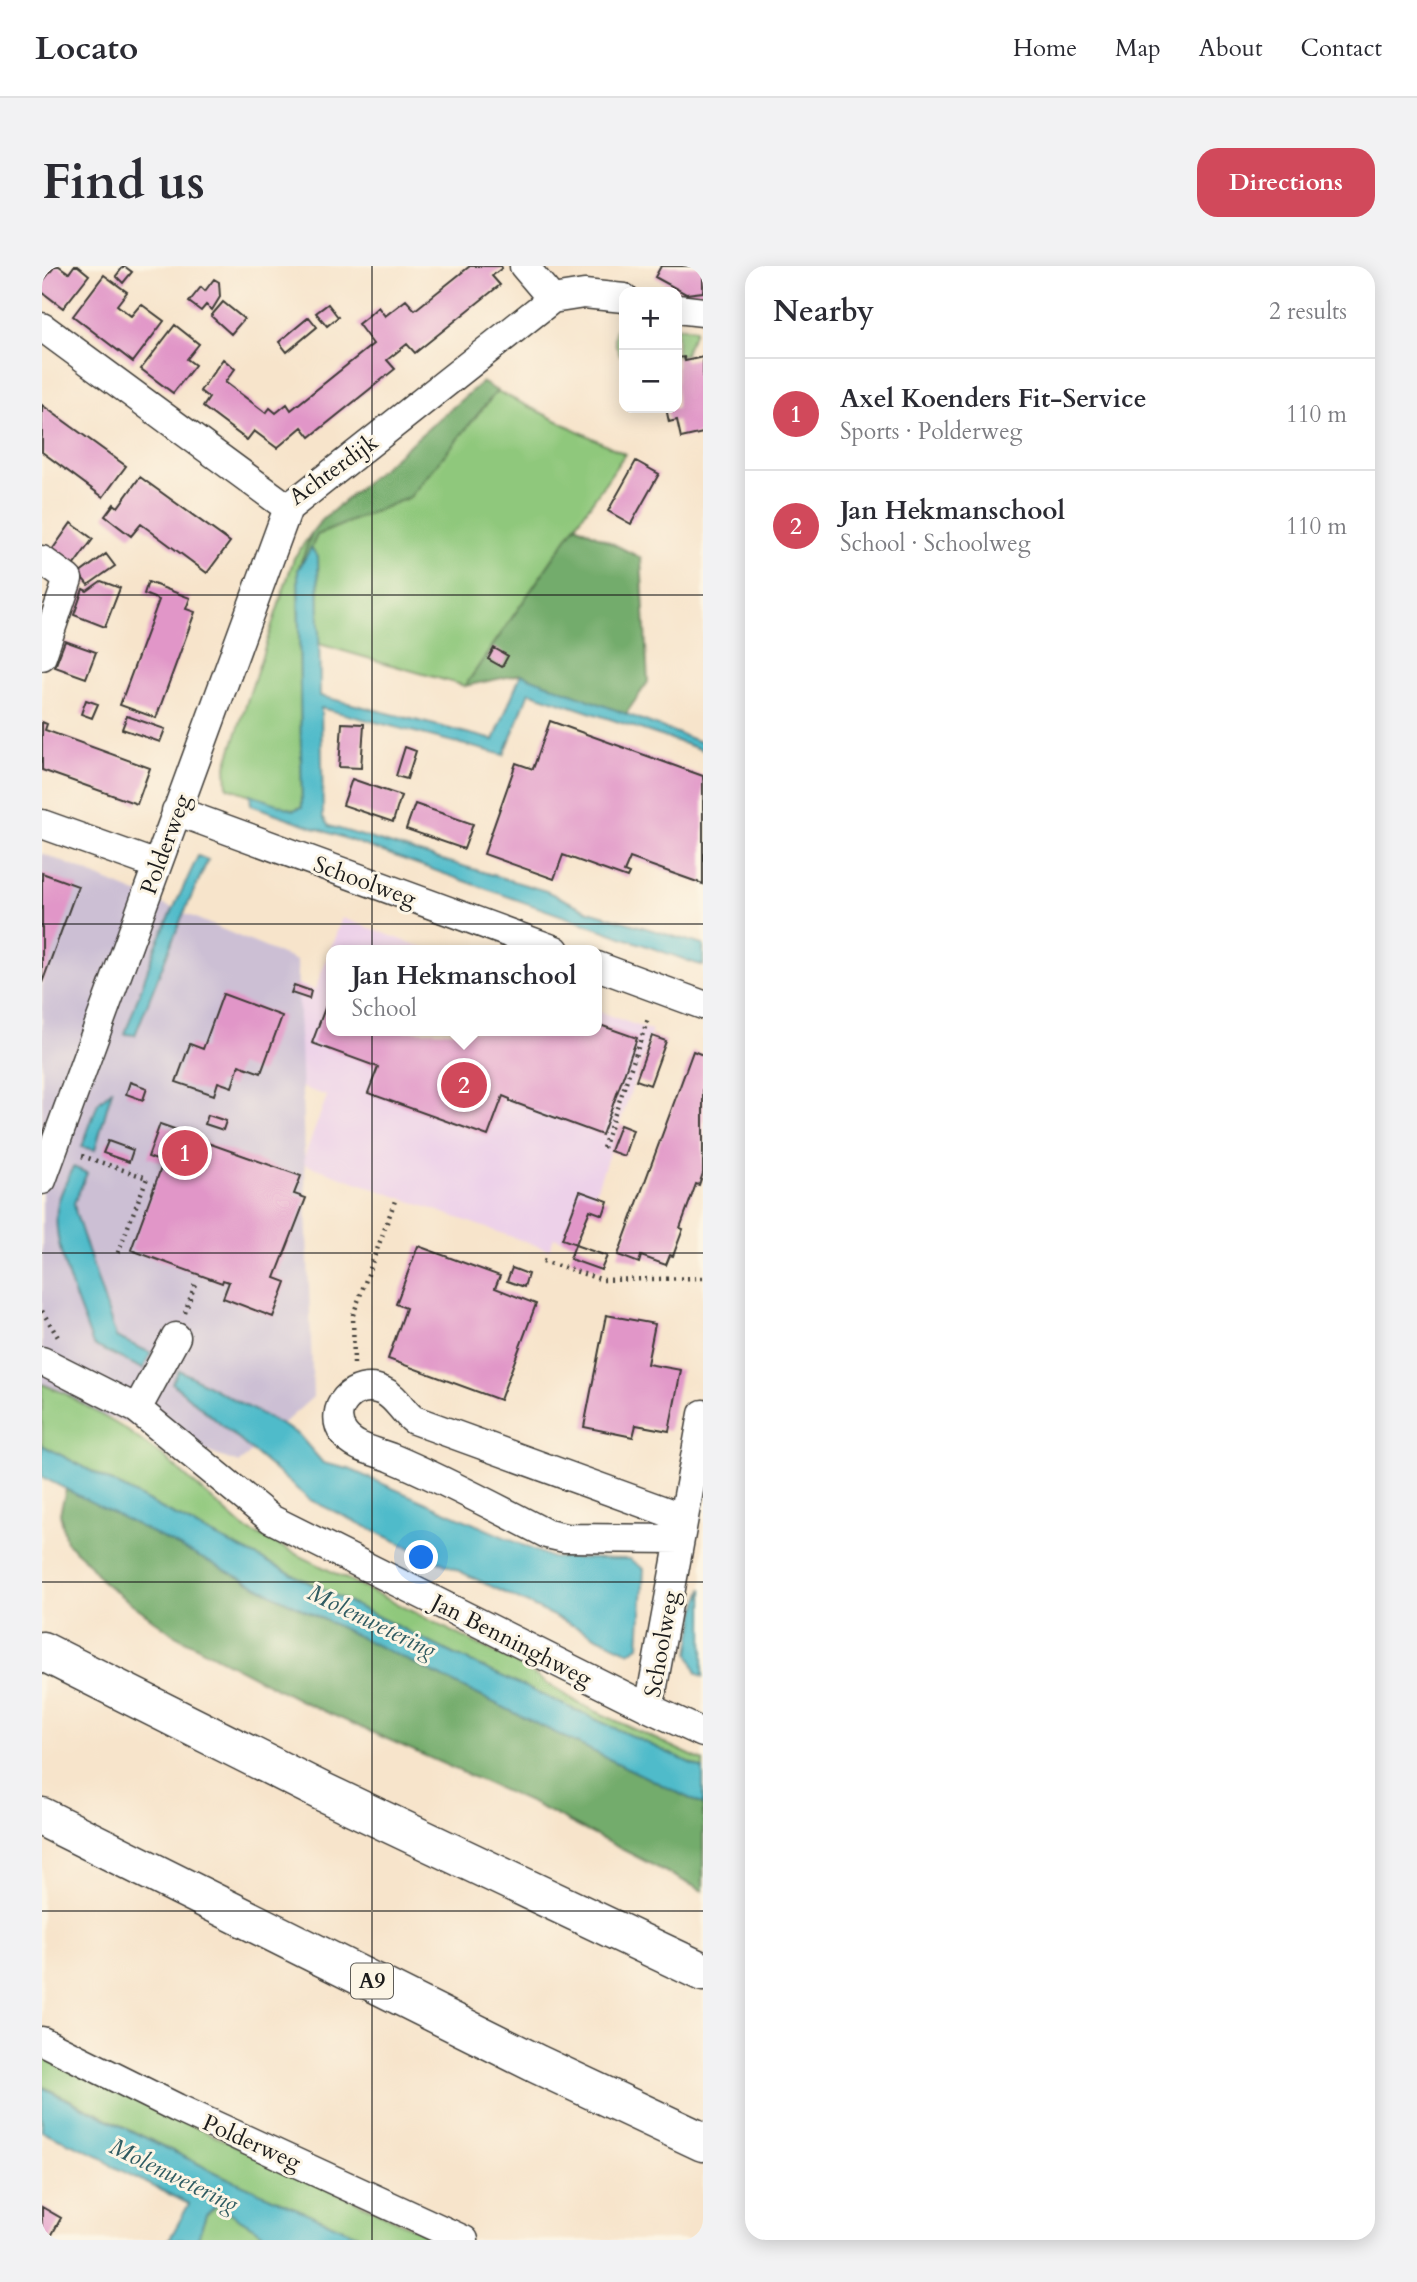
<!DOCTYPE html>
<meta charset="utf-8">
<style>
:root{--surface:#fff;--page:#f2f2f3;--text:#2b2b33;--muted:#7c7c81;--line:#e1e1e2;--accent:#d1495b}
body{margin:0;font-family:Cardo,serif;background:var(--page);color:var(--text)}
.controls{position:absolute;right:21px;top:21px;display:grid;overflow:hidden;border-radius:14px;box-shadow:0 4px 18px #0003}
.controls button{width:63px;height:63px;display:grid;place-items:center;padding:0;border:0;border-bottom:2px solid var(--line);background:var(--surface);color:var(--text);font:35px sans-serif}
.you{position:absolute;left:380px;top:1292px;width:24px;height:24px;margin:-18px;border:5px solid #fff;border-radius:50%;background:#1a73e8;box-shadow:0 0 0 10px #1a73e833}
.badge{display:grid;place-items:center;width:46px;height:46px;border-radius:50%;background:var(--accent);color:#fff;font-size:23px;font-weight:700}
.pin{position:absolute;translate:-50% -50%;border:4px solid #fff;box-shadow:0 2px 7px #0006}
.popup{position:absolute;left:284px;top:679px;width:276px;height:91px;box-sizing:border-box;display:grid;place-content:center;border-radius:14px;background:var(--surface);filter:drop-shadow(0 2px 5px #0005);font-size:23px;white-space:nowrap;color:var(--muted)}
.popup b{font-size:26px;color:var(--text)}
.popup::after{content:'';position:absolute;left:50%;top:100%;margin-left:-14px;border:14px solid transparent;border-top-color:var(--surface)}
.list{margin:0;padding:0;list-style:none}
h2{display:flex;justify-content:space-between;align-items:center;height:91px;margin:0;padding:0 28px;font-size:30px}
h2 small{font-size:23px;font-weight:400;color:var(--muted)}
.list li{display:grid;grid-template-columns:46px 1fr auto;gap:21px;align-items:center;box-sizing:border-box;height:112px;padding:0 28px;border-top:2px solid var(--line)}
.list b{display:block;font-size:26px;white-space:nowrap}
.list p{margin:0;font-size:23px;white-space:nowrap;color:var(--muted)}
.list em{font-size:23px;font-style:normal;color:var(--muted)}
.map{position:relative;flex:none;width:661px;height:1974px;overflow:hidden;border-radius:21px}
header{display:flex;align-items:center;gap:42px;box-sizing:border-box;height:98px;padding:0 35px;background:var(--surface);border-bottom:2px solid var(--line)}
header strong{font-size:33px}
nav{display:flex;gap:38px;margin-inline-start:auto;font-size:24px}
.intro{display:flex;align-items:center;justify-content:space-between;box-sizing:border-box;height:168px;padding:0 42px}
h1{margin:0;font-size:49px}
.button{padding:18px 32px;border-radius:21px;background:var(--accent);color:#fff;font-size:24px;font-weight:700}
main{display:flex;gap:42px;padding:0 42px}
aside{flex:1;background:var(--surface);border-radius:21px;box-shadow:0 4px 18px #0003}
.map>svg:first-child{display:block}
.built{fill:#edd1e9}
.industrial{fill:#ccbfd4}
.green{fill:#8fc87c;stroke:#56724c;stroke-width:2}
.forest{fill:#73ac6c;stroke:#486444;stroke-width:2}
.water{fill:#4fbbca;stroke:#366c73;stroke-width:2}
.building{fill:#e196c8}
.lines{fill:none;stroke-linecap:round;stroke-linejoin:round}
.minor-casing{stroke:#3d3a36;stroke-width:31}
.highway-casing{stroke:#3d3a36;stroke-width:41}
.path{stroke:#3d3a36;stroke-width:4.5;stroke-dasharray:2 5;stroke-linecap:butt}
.minor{stroke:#fff;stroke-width:28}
.highway{stroke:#fff;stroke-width:38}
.grid{fill:none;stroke:#1c1c1c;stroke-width:2;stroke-opacity:0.55}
.labels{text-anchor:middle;stroke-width:6;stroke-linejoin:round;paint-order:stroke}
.shield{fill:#fcf5e5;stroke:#5f5d58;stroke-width:2}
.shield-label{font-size:21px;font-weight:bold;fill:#1c1c1c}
.street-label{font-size:23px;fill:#1c1c1c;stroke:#fcf5e5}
.water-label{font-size:24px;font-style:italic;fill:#305c62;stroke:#fcf5e5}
</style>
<header>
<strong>Locato</strong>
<nav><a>Home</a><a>Map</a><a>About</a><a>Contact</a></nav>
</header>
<div class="intro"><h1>Find us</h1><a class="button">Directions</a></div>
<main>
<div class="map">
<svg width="661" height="1974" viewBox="0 0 661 1974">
<rect width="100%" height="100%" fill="#fcf5e5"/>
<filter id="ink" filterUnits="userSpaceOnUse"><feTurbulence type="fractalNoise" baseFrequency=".0143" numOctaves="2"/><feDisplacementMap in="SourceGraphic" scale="14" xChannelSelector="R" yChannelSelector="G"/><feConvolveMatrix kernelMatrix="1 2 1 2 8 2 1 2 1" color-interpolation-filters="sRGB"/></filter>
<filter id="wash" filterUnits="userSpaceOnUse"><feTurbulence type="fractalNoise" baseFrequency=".00686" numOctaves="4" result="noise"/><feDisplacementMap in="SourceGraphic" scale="28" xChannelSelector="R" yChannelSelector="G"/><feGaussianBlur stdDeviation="1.57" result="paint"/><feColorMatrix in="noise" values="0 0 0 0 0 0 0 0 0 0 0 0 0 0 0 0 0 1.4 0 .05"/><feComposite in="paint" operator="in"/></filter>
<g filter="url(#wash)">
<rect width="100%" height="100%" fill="#f7e4cb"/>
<path class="built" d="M300 652 388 684H289V765H555V745L610 765 535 979 512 971 507 984 260 897 285 830 220 808 252 717 273 724Z"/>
<path class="industrial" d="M0 587 255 695 271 1131 197 1197 27 1137 0 1125Z"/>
<path class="green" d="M577 56H582V85L578 89C572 77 570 68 577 56Z
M635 61 653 63C653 71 644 78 643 89L635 91Z
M455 125 583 188 423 420 277 378 276 291 269 282 275 269 368 231Z
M270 266 256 304 260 541 251 544 185 521 184 500 252 292Z
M0 1118 22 1127 83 1163 123 1192 202 1262 470 1395 538 1438 661 1495V1503L403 1384 145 1256 0 1179Z
M0 1790 397 1974H326L183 1911 0 1820Z
M175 1939 232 1974H155L164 1949Z"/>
<path class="forest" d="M440 116 455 125 368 231 275 269 269 282 256 304 270 266 278 256Z
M534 259 599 292 606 416 583 449 479 408 423 420Z
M24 1223 238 1332 661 1539V1625L494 1539 257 1434 131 1368 62 1317 40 1290 24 1276 18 1247Z"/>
<path class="water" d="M269 282 276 291 278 430 452 474 479 408 661 477V484L487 426 462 489 279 442 281 551 287 560 504 625 547 645 661 679V700L209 539 208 528 251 544 260 541 256 304Z
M156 590 166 594 140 651 93 769 83 768 114 680Z
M70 824 53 884 40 881 56 837Z
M31 901 45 907 32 937 34 948 74 1071 109 1087 101 1103 51 1079C38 1040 7 977 16 937 19 925 26 913 31 901Z
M137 1104 256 1168 281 1197 307 1203 510 1292 587 1293 602 1303 597 1380 587 1386 268 1234 130 1117Z
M0 1179 145 1256 403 1384 661 1503V1539L238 1332 0 1211Z
M661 1322V1411L655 1407 647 1387 655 1340Z
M0 1821 183 1911 326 1974H232L175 1939 164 1949 155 1974H127L147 1938 70 1900 58 1890 0 1865Z"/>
<g id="blocks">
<path class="building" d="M13 0H17L27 7 32 0H36L47 9 21 42 0 26V16Z
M82 0 90 6 81 17 74 10Z
M428 0H459L460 2 450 10 458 19 373 87 365 78 345 94 353 103 268 171 260 161 235 182 212 165 205 174 161 141 167 132 158 125 181 93 193 103 183 116 224 147 228 142 234 147 245 138 249 144 331 78 316 58 326 50 336 41 343 50 364 34 373 44Z
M619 0H661V26L644 28 613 11Z
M62 9 85 26 75 39 89 50 99 38 122 55 91 96 31 50Z
M172 13 177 16 178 31 170 44 164 39 159 45 147 36 159 21 163 25Z
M181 36 202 53 189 68 169 50Z
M286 38 296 51 285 60 274 47Z
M267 51 275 61 245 86 237 76Z
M133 59 157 78 145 93 153 99 131 127 99 103Z
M642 91 643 95 661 91V167L639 172 635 154 627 156 624 142H635V92Z
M0 139 84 200 61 231 0 186Z
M594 195 617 208 589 258 566 245Z
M98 211 188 276 165 307 99 258 89 270 63 250 72 238 76 241Z
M29 257 51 273 31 300 10 284Z
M64 288 73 300 46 319 37 308Z
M59 315 78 322 63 361 32 349 41 323 45 325Z
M106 316 148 332 144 343 153 346 114 452 78 439 117 334 102 328Z
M23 375 54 386 44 412 13 401Z
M452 382 466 390 460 401 446 393Z
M44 434 56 438 50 452 39 448Z
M85 450 123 463 118 476 80 463Z
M508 455 661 510V618L588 592 582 606 587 608 585 612 521 589 512 613 442 588 474 497 491 503Z
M0 456 5 458 3 464 108 502 95 538 0 504Z
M300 457 322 458 319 502 297 501Z
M363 481 374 485 365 513 354 510Z
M310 513 359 530 351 556 301 539Z
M373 538 431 558 422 583 364 563Z
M0 607 36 620 0 717Z
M252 719 269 725 267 733 249 727Z
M289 726V765H555V758L595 772 560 869 468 835V833L461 830 446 870 326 827 336 801 270 777Z
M181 728 240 750 219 807 197 799 190 821 176 816 172 829 134 816 148 778 161 783Z
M610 770 624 775 608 819 594 814Z
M651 785 661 789V907L657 919 654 918 638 962 641 963 631 990 628 989 624 999 599 990 597 997 576 989Z
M88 816 105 822 101 834 84 828Z
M166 849 184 855 181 864 163 858Z
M118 858 147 868 146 870 259 910 252 928 264 932 233 1012 244 1016 231 1051 181 1032 187 1016 181 1014 180 1017 89 984 119 902 124 904 126 898 106 891Z
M578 859 591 864 582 890 568 885Z
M66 875 91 884 87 896 61 887Z
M538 925 566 935 561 949 548 944 534 978 520 973Z
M533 979 565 990 559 1004 528 993Z
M376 980 458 1010 453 1022 494 1038 458 1134 346 1093 364 1042 354 1038Z
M470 1002 486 1008 482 1021 465 1015Z
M564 1049 613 1058 605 1098 639 1104 627 1165 594 1159 591 1171 542 1161Z
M0 1941 19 1952 7 1974H0Z"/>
</g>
</g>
<g filter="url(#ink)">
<use href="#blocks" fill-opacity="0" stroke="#3d3a36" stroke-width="2"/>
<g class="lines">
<defs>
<path id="minor" d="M482 0 510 33
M635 43 661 46
M0 61 246 242
M246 242 510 33 542 28 582 32
M0 294 26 313 0 390
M134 545 513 684
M0 558 115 599
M555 700 661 739
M0 914 246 242
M0 1095 95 1143 229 1253 607 1442 661 1467
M95 1143 134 1071
M638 1273 523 1272 505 1268C454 1242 403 1214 350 1192 334 1185 313 1183 302 1168 284 1144 312 1112 341 1125 355 1131 360 1146 372 1154L642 1252
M607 1442 661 1148
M0 1775 135 1842 422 1974"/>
<path id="highway" d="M0 1385 281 1526 661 1706
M0 1551 495 1798 661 1876"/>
</defs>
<use href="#minor" class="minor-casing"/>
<use href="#highway" class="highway-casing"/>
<path class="path" d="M561 882 607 750
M40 890 105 912 75 989
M501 995 561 1014 661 1012
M0 1045 16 1071
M143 1047 153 1018
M312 1098 311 1049 354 932"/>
<use href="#minor" class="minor"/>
<use href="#highway" class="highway"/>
</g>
</g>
<path class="grid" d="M330 0V1974M0 329H661M0 658H661M0 987H661M0 1316H661M0 1645H661"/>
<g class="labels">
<rect class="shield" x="309" y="1697.5" width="42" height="35" rx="5"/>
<g class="shield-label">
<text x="330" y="1722">A9</text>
</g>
<g class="street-label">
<text transform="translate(291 203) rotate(-36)" y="8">Achterdijk</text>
<text transform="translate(123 578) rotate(-70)" y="8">Polderweg</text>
<text transform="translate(323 615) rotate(20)" y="8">Schoolweg</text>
<text transform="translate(470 1374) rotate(27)" y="8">Jan Benninghweg</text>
<text transform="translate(619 1378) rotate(-80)" y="8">Schoolweg</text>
<text transform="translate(210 1876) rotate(24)" y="8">Polderweg</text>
</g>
<g class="water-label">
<text transform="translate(330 1355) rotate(26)" y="8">Molenwetering</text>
<text transform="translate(132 1909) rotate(26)" y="8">Molenwetering</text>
</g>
</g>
</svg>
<div class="controls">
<button>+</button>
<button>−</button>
</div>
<div class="you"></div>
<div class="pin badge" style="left:143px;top:887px">1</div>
<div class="pin badge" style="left:422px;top:819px">2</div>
<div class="popup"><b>Jan Hekmanschool</b>School</div>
</div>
<aside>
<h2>Nearby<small>2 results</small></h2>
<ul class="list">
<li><span class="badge">1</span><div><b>Axel Koenders Fit-Service</b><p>Sports · Polderweg</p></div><em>110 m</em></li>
<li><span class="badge">2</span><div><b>Jan Hekmanschool</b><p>School · Schoolweg</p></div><em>110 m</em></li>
</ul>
</aside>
</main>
